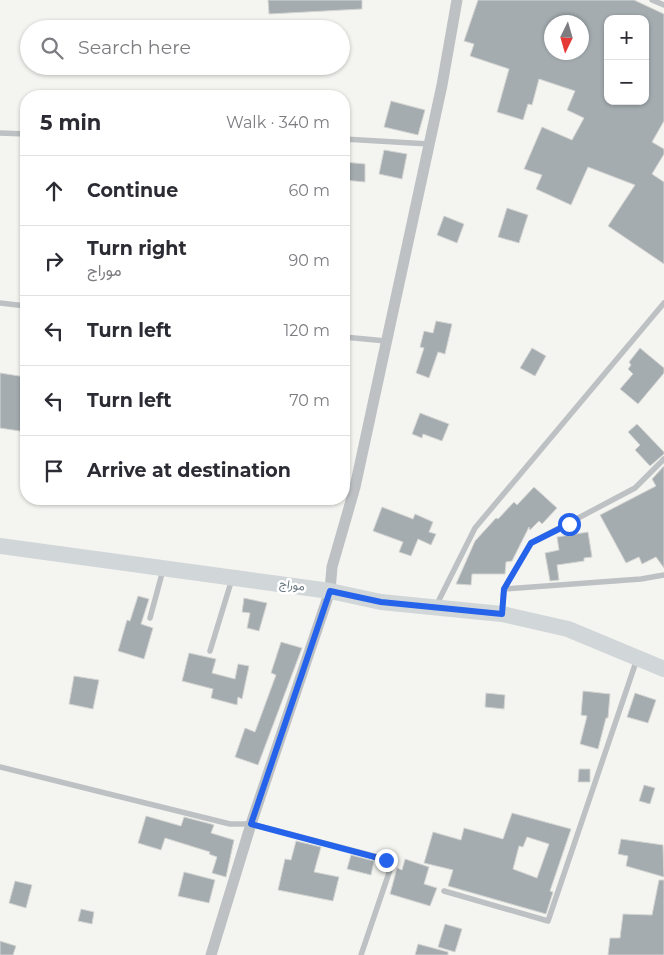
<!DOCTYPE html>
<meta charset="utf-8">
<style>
:root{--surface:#fff;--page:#f7f7f7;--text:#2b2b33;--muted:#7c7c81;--line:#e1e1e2}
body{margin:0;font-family:Montserrat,Vazirmatn,sans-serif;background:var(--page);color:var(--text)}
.controls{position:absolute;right:15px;top:15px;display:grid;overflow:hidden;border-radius:10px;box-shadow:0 1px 4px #0004}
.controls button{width:45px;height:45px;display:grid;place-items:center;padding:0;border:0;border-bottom:1px solid var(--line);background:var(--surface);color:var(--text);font:25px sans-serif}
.compass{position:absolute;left:544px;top:15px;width:45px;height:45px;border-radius:50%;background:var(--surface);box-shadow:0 1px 4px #0004;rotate:185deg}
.stop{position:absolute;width:15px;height:15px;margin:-11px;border:4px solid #2563eb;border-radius:50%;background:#fff}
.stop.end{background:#2563eb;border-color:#fff;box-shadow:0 1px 5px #0008}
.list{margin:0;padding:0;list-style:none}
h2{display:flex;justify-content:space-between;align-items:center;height:65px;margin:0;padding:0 20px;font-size:21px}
h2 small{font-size:16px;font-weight:400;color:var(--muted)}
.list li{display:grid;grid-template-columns:32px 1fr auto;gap:15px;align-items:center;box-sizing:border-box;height:70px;padding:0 20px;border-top:1px solid var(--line)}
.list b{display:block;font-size:19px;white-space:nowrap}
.list p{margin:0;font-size:16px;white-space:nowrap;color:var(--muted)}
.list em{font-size:16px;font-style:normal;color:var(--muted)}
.icon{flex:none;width:28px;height:28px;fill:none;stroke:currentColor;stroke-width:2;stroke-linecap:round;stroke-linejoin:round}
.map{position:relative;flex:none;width:664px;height:955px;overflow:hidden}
.search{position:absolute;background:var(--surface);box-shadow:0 1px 4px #0004;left:20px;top:20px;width:330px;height:55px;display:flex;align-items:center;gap:12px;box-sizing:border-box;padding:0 18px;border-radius:28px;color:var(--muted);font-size:19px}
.panel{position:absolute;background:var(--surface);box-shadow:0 1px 4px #0004;left:20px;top:90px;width:330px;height:415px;border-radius:20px}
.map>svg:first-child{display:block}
.building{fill:#a4acb0;stroke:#d5d5d3;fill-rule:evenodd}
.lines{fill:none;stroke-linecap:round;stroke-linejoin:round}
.service{stroke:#bdc1c4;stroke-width:5.5}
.minor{stroke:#bdc1c4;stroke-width:11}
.secondary{stroke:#d1d6d9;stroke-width:16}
.route{stroke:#2563eb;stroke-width:6}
.labels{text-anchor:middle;stroke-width:5;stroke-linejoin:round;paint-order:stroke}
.street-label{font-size:12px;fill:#66757e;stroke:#fff}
</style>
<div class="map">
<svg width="664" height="955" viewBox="0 0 664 955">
<rect width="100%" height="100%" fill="#f4f4f0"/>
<path class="building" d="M268 0H362V9L269 14Z
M478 0H634L664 14V121L652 142 664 149V154L652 174 664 182V264L608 226 635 185 588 167 571 205 536 189 542 175 524 169 542 127 572 140 584 118 567 110 575 91 539 79 532 105 528 104 523 120 497 112 509 69 470 56 474 44 464 41ZM608 19H645V101H608ZM552 22H582V52H552Z
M391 101 425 110 418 135 384 127Z
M384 150 407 154 402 179 379 174Z
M344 162 365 164V182L344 180Z
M507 208 528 215 519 243 498 237Z
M444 216 464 224 457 243 437 235Z
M436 321 452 324 445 354 438 352 429 378 416 373 424 348 420 347 424 331 433 333Z
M532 348 546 356 535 376 520 368Z
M640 348 664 368V373L638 404 620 389 633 374 628 369 631 365 629 362Z
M0 373 26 377V432L0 428Z
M420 413 449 424 442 441 423 434 422 438 412 434Z
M637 424 664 452V454L650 466 635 450 640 445 628 432Z
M664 466V568L656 557 642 564 639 557 626 563 600 515 656 486 652 479Z
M534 487 557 508 542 524 539 521 530 530 529 527 512 561 506 562 505 574H472L471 585 456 584 475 541 496 518 498 519 514 502 517 505Z
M382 507 413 519 415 514 433 522 429 532 436 534 431 545 418 539 411 556 399 552 403 542 373 531Z
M588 532 592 557 584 558V561L557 565 559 580 550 581 545 553 559 550 557 537Z
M138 596 149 599 141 624 153 628 144 659 118 651 127 620 130 621Z
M244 598 267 603 259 631 247 628 250 613 242 612Z
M281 642 302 648 258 765 235 757 245 728 255 732 276 675 271 673Z
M189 653 216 659 212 673 235 679 238 664 249 666 242 699 238 697 237 705 211 698 213 689 182 681Z
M74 676 99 680 93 709 69 704Z
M583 691 610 694 608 718H606L598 749 580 744 587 716 581 715Z
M486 693 505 695 504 709 485 707Z
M635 693 656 700 648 723 627 717Z
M579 769H590V782H578Z
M644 785 655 788 650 804 639 801Z
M512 813 571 829 550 891 553 892 546 914 448 886 453 870 424 863 433 832 461 840 464 828 503 839ZM527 837 549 844 537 878 513 869 519 846 523 847Z
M146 816 181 826 184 817 211 824 214 825 211 833 234 840 226 877 212 873 217 857 209 854 210 852 165 838 161 850 138 843Z
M621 839 663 845 664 877 626 866 628 856 618 854Z
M296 841 321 847 314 872 339 877 333 901 278 890 285 859 291 860Z
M351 855 374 861 371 875 347 869Z
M405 859 429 867 424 884 437 888 430 906 390 894 397 868 402 870Z
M184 872 215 880 209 903 178 896Z
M659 880H664V955H608L610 938H620L623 914 652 915Z
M15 881 32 885 26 908 9 903Z
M81 909 94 912 92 924 78 921Z
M445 924 462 929 455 952 438 947Z
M0 941 16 946 13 955H0Z
M418 944 448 952V955H415Z"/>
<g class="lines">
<path class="service" d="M652 0 664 5
M0 133 26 134
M344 139 429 144
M0 303 26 306
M344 337 386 341
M344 486 355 487
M504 589 641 579 664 575
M436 606 475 528 664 303
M502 612 504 589 531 543 635 488 664 459
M150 618 163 570
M210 651 232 579
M0 767 230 824H251L393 861 361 955
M444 891 548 921 637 659"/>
<path class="minor" d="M211 955 251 824 330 591 332 567 355 487 442 85 457 0"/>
<path class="secondary" d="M0 546 330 591 381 602 502 614 568 629 664 669"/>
</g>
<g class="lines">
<path class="route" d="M386 860 251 824 330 591 381 602 502 614 504 589 531 543 569 524"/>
</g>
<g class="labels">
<g class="street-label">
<text transform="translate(292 585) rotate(8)" y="4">موراج</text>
</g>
</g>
</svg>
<div class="controls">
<button>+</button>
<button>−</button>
</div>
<svg class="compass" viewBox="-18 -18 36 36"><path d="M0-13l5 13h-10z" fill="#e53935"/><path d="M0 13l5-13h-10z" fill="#7c7c81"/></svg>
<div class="stop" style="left:569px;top:524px"></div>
<div class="stop end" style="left:386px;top:860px"></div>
<div class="search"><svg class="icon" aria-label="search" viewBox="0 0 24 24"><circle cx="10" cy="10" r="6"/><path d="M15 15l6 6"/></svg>Search here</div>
<section class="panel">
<h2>5 min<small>Walk · 340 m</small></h2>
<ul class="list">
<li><svg class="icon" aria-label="ahead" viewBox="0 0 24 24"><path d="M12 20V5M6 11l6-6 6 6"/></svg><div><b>Continue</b></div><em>60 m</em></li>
<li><svg class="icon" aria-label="right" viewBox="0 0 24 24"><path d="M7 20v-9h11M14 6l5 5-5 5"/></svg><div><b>Turn right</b><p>موراج</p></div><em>90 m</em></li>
<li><svg class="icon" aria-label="left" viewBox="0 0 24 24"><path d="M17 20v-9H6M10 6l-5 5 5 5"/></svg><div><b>Turn left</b></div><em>120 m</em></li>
<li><svg class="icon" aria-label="left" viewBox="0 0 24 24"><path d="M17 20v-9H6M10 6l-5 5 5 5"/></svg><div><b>Turn left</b></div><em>70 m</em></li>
<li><svg class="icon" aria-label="arrive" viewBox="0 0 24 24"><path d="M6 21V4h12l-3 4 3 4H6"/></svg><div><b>Arrive at destination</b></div></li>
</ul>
</section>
</div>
